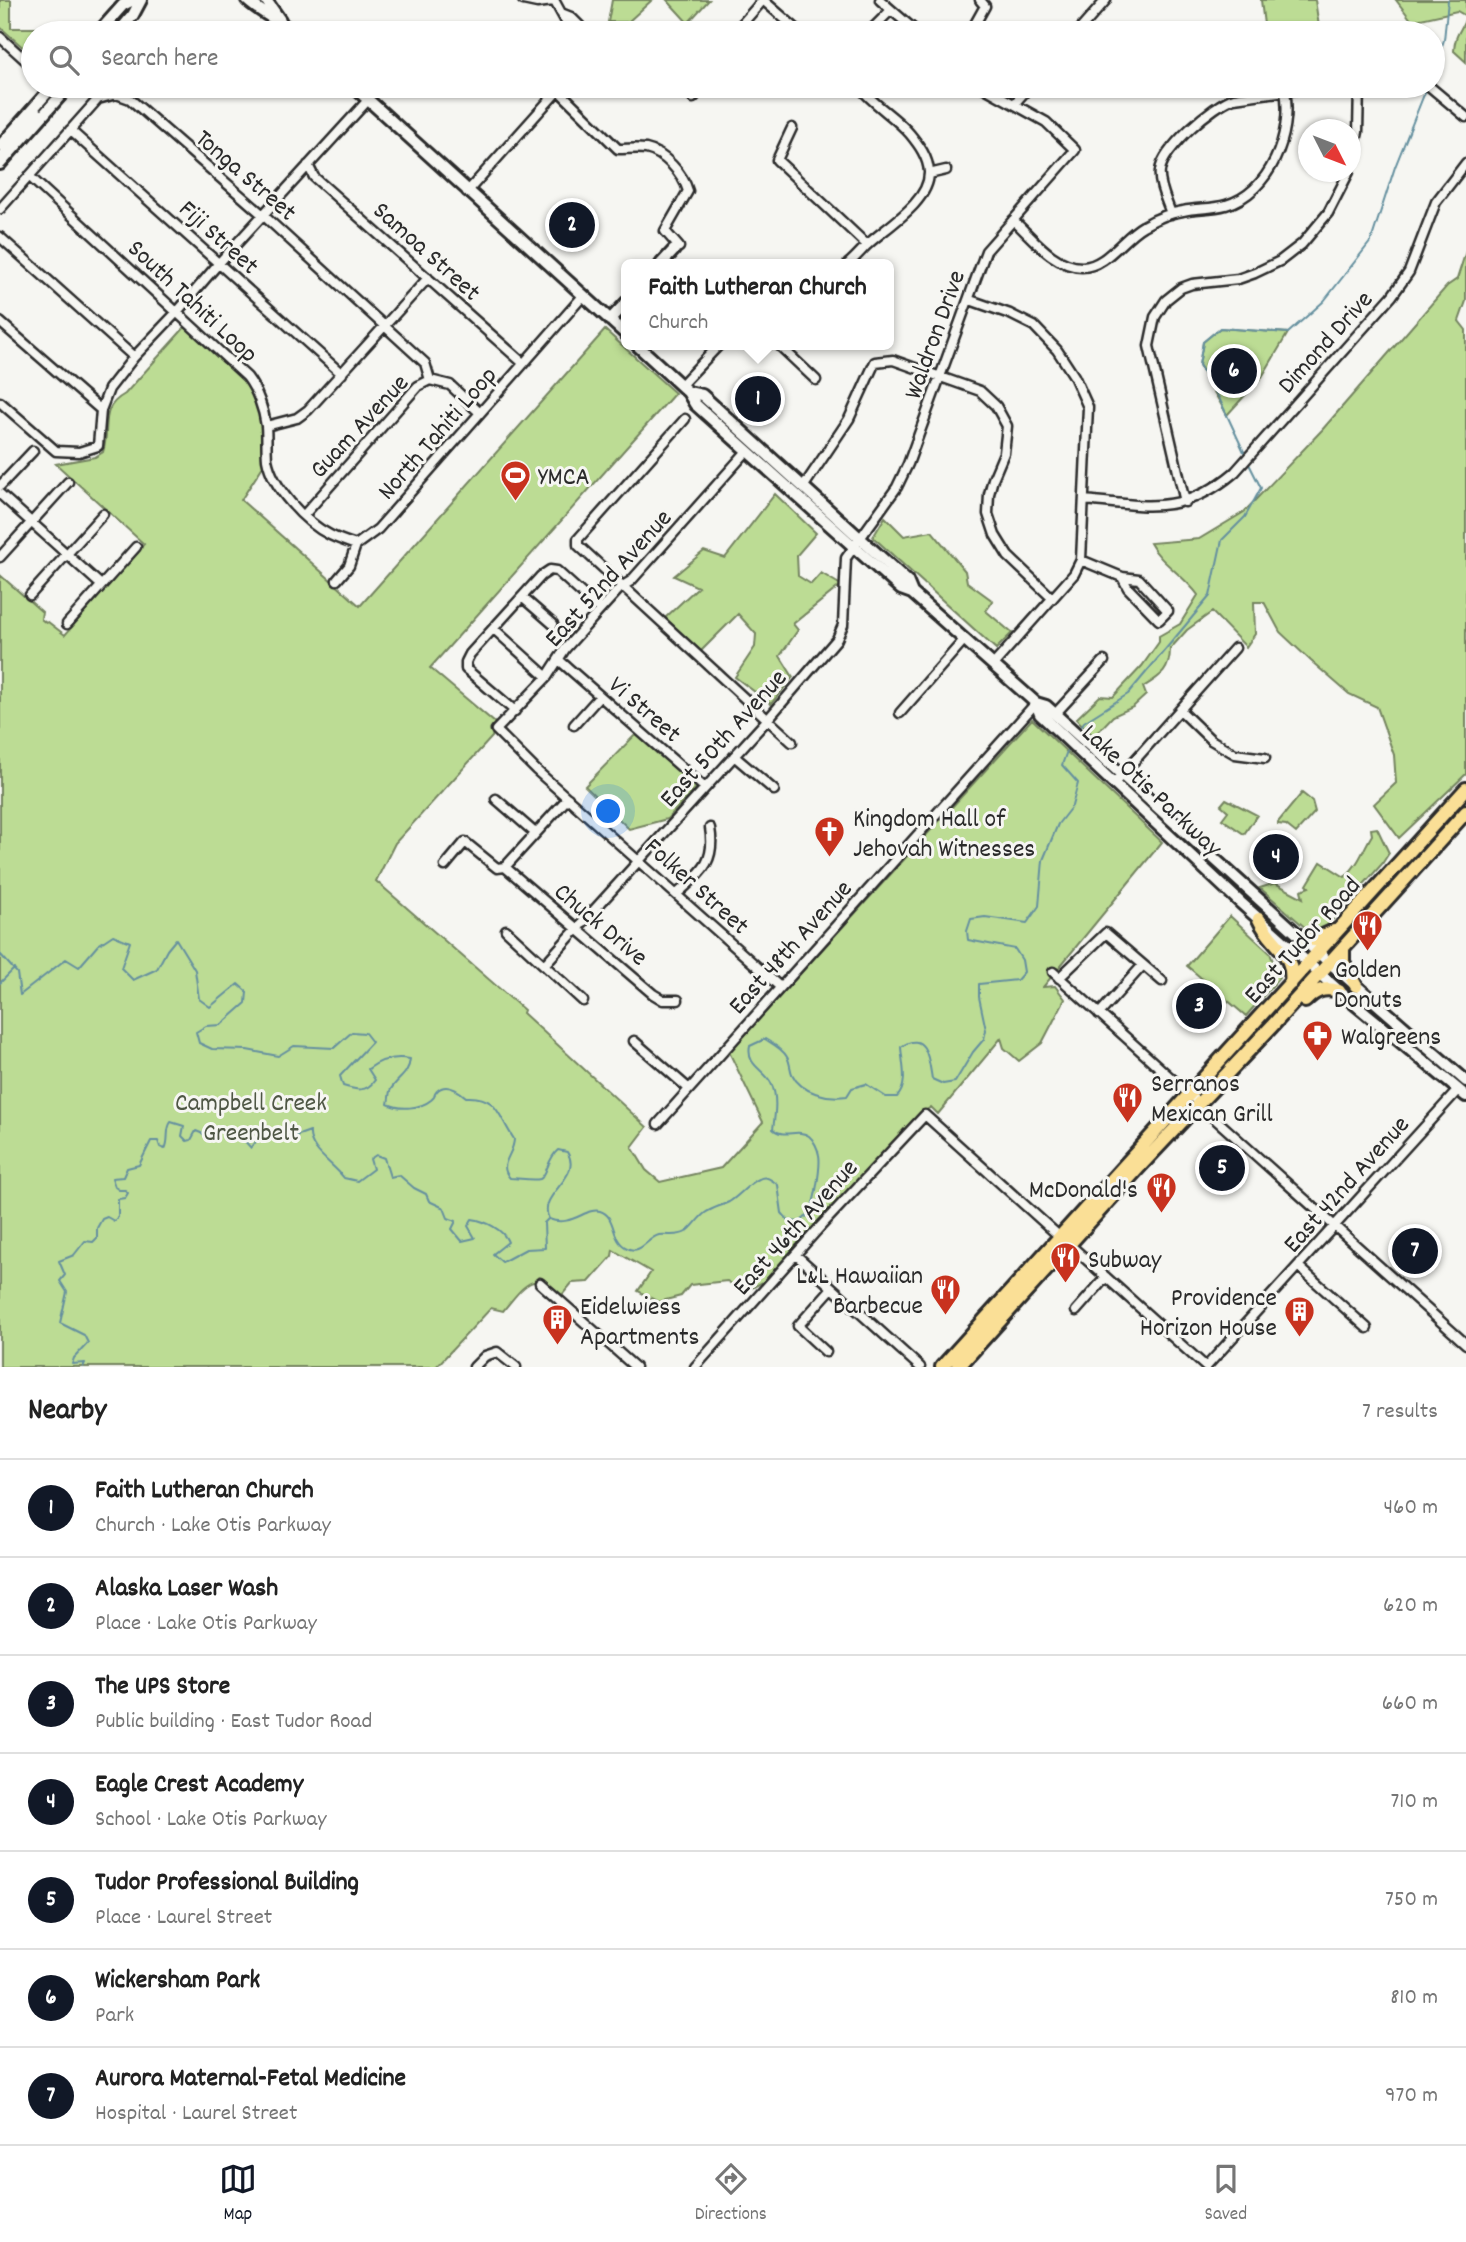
<!DOCTYPE html>
<meta charset="utf-8">
<style>
:root{--surface:#fff;--page:#f2f2f2;--text:#222;--muted:#767676;--line:#e0e0e0;--accent:#111827}
body{margin:0;font-family:Dekko,sans-serif;background:var(--page);color:var(--text)}
.compass{position:absolute;left:1298px;top:119px;width:63px;height:63px;border-radius:50%;background:var(--surface);box-shadow:0 2px 5px #0004;rotate:132deg}
.you{position:absolute;left:609px;top:812px;width:24px;height:24px;margin:-18px;border:5px solid #fff;border-radius:50%;background:#1a73e8;box-shadow:0 0 0 10px #1a73e833}
.badge{display:grid;place-items:center;width:46px;height:46px;border-radius:50%;background:var(--accent);color:#fff;font-size:23px;font-weight:700}
.pin{position:absolute;translate:-50% -50%;border:4px solid #fff;box-shadow:0 2px 7px #0006}
.popup{position:absolute;left:621px;top:259px;width:273px;height:91px;box-sizing:border-box;display:grid;place-content:center;border-radius:10px;background:var(--surface);filter:drop-shadow(0 2px 5px #0005);font-size:23px;white-space:nowrap;color:var(--muted)}
.popup b{font-size:26px;color:var(--text)}
.popup::after{content:'';position:absolute;left:50%;top:100%;margin-left:-14px;border:14px solid transparent;border-top-color:var(--surface)}
.list{margin:0;padding:0;list-style:none}
h2{display:flex;justify-content:space-between;align-items:center;height:91px;margin:0;padding:0 28px;font-size:30px}
h2 small{font-size:23px;font-weight:400;color:var(--muted)}
.list li{display:grid;grid-template-columns:46px 1fr auto;gap:21px;align-items:center;box-sizing:border-box;height:98px;padding:0 28px;border-top:2px solid var(--line)}
.list b{display:block;font-size:26px;white-space:nowrap}
.list p{margin:0;font-size:23px;white-space:nowrap;color:var(--muted)}
.list em{font-size:23px;font-style:normal;color:var(--muted)}
.icon{flex:none;width:38px;height:38px;fill:none;stroke:currentColor;stroke-width:2;stroke-linecap:round;stroke-linejoin:round}
.map{position:relative;flex:none;width:1466px;height:1367px;overflow:hidden}
.search{position:absolute;background:var(--surface);box-shadow:0 2px 5px #0004;left:21px;right:21px;top:21px;height:77px;display:flex;align-items:center;gap:18px;box-sizing:border-box;padding:0 24px;border-radius:38px;color:var(--muted);font-size:26px}
.sheet{height:777px;background:var(--surface)}
nav{display:flex;justify-content:space-around;align-items:center;box-sizing:border-box;height:98px;border-top:2px solid var(--line);background:var(--surface);font-size:19px;color:var(--muted)}
nav a{display:grid;justify-items:center;gap:4px}
nav .on{color:var(--accent)}
.map>svg:first-child{display:block}
.green{fill:#bcdc94;stroke:#748460;stroke-width:2}
.lines{fill:none;stroke-linecap:round;stroke-linejoin:round}
.stream{stroke:#65909f;stroke-width:2}
.street-casing{stroke:#2b2b2b;stroke-width:13}
.secondary-casing{stroke:#2b2b2b;stroke-width:16}
.primary-casing{stroke:#2b2b2b;stroke-width:18}
.street{stroke:#f6f6f2;stroke-width:8}
.secondary{stroke:#f6f6f2;stroke-width:10}
.primary{stroke:#fadf96;stroke-width:12}
.labels{text-anchor:middle;stroke-width:6;stroke-linejoin:round;paint-order:stroke}
.street-label{font-size:26px;fill:#2b2b2b;stroke:#f6f6f2}
.poi-label{font-size:26px;fill:#2b2b2b;stroke:#f6f6f2;text-anchor:start}
.park-label{font-size:26px;fill:#4f5745;stroke:#f6f6f2}
</style>
<div class="map">
<svg width="1466" height="1367" viewBox="0 0 1466 1367">
<rect width="100%" height="100%" fill="#f6f6f2"/>
<filter id="ink" filterUnits="userSpaceOnUse"><feTurbulence type="fractalNoise" baseFrequency=".0143" numOctaves="2"/><feDisplacementMap in="SourceGraphic" scale="14" xChannelSelector="R" yChannelSelector="G"/><feConvolveMatrix kernelMatrix="1 2 1 2 8 2 1 2 1" color-interpolation-filters="sRGB"/></filter>
<g filter="url(#ink)">
<path class="green" d="M0 0H11V28H35L38 31 33 33 31 40 33 45 27 51 0 27Z
M612 0H652L628 22H608Z
M667 0H709L688 23Z
M1261 0H1315L1320 33H1265Z
M1396 0H1466V16L1457 11 1412 21Z
M1466 17V62L1454 51C1455 32 1461 33 1466 17Z
M1466 251V301L1459 321 1466 330V774L1399 838 1374 804 1396 783 1394 755 1377 707 1349 694 1311 661 1280 632 1264 602H1254L1255 634 1246 647 1212 612 1187 630 1170 649C1170 671 1161 676 1143 687L1146 695 1133 707 1113 716 1094 736 1076 719 1100 696 1113 697 1142 666 1159 642V636L1180 624 1198 595C1184 575 1161 564 1150 543L1199 539 1244 512 1322 430 1447 286 1457 279Z
M186 326 249 384 265 424V463L241 500 360 606 605 330 675 393 430 668 495 723 492 737 395 843 376 881 524 1010 523 1013 647 1127 632 1147 646 1170 660 1182 721 1168 763 1122 729 1052 1032 719 1162 842 1043 987 1055 986 1065 999 1042 1043 1019 1061 1004 1048 1001 1038 938 1114 931 1107 925 1111 783 1260 765 1281 744 1292 727 1281 690 1285 681 1296 658 1302 638 1291 651 1272 613 1250 612 1256 589 1282 572 1283 562 1295C534 1267 523 1287 503 1311L491 1308 436 1367H0V575L42 612 41 619 46 623 48 622 65 635 144 544 56 464 95 457 103 452C111 427 98 409 125 394Z
M1220 328 1288 333 1262 377 1227 415 1199 365 1203 342Z
M775 494 816 533 797 555 798 576 811 584 821 573 841 585 793 624 798 630 780 656 793 677 771 704 735 677 755 647 756 634 738 614 701 651 665 618 698 587 674 576 704 551 725 558Z
M885 517 904 536 932 531 965 571 967 582 993 601 986 611 1012 633 996 649 873 537Z
M637 733 699 785 667 819 629 829 585 786Z
M1302 793 1312 801 1315 812 1296 833 1286 825 1278 824V822Z
M1226 799 1257 815 1244 834 1222 819 1228 811 1221 805Z
M1377 828 1389 853 1382 864 1324 929 1308 930 1260 888 1275 883 1303 898 1301 890 1309 887 1307 885 1321 862 1345 877C1361 861 1361 853 1372 835L1371 829Z
M1230 916 1270 953 1279 978 1246 1016 1187 966Z"/>
<g class="lines">
<path class="stream" d="M1433 72 1444 40 1448 0
M1245 454 1219 398 1199 365 1203 342 1220 328 1288 333 1324 301 1371 241 1395 167 1427 87
M1081 727 1084 722 1128 694 1210 596 1222 540 1245 517 1261 488 1249 464
M0 954 17 973 20 995 66 959 79 967 98 945 113 935 130 942 121 968 133 980 157 969 167 950 176 939 195 970 199 999 210 1007 238 984 247 992 246 1003 221 1025 206 1026 196 1032 199 1043 212 1049 247 1050 278 1056 294 1046 334 1048 352 1032 365 1033 372 1042 340 1076 343 1086C356 1090 366 1093 375 1080L368 1069C381 1059 394 1056 410 1059 409 1075 396 1079 390 1091 389 1095 389 1100 388 1104 400 1110 420 1109 431 1100 438 1094 431 1098 437 1091 446 1082 459 1091 466 1097 498 1095 498 1116 514 1139 514 1155 497 1164 510 1178 519 1178 532 1181 540 1179 547 1176 547 1159 558 1150L567 1152C584 1178 536 1194 549 1219
M0 983 14 969
M549 1219C571 1228 586 1207 600 1211 617 1216 610 1240 627 1248 641 1255 647 1238 659 1235 668 1234 678 1237 686 1232 693 1228 698 1218 705 1213 712 1208 721 1206 729 1202 739 1196 749 1183 759 1179 766 1175 772 1180 778 1185L782 1213 789 1221 800 1222C803 1219 806 1217 808 1215 815 1206 821 1165 819 1155 818 1149 814 1140 809 1136 798 1128 783 1139 773 1129 775 1115 778 1096 771 1083 764 1069 746 1066 750 1046L765 1039C773 1044 783 1049 787 1057 790 1062 790 1069 792 1074 801 1093 828 1099 847 1096L852 1088 866 1084 886 1097H897C909 1085 902 1063 901 1047 927 1029 929 1061 932 1079L943 1084 955 1082 973 1052 984 1039 986 1030 979 997V984L1017 980 1024 972 1022 960 1015 949 968 940 967 931 971 919 985 917 1027 923 1039 906 1043 860 1058 824 1072 806 1078 783 1062 765 1068 748
M83 1367 85 1363 72 1364 74 1358 88 1343 84 1335 60 1323 67 1292 60 1281 65 1275 59 1261 74 1255 85 1241 93 1242 97 1238V1228L102 1219 107 1217 114 1221 118 1217V1199L125 1198 128 1193 125 1190H119L115 1187 112 1178 123 1177 127 1168 139 1165 151 1141H158L160 1147 165 1149C170 1140 165 1130 171 1122L184 1126 182 1136 187 1141 191 1140 196 1131 208 1136 214 1127 229 1136 234 1129 251 1148 262 1134C281 1141 292 1138 310 1131 308 1150 333 1163 344 1178L357 1181 373 1169 370 1159 376 1155 384 1158 390 1177 399 1175 414 1188 426 1194 429 1201 444 1208 448 1218 456 1221 452 1229 462 1241 475 1238 468 1226 472 1219C485 1221 503 1229 508 1242L493 1254 502 1262 526 1249 545 1248 544 1223 548 1219"/>
<defs>
<path id="street" d="M523 0 537 3 554 1
M554 0 566 22 578 33
M880 0 918 33
M561 13 571 17 587 33
M734 33 763 0 801 33
M868 33 891 10
M970 33 985 6 980 0
M1077 33 1106 0
M0 37 33 67
M1429 86 1466 117
M558 90 618 149C627 149 638 148 646 149 665 153 683 174 688 191L665 231 679 247
M693 98 704 86
M1014 104 1030 86
M792 128 777 160 867 245
M70 130 342 374
M1 161 5 150 38 113
M308 165 314 177 523 363
M1350 166 1358 132 1359 86
M929 174 946 170
M29 176 247 377C257 390 264 410 266 426 267 437 266 448 267 459 272 487 304 522 330 535 338 539 347 542 356 545L378 529 583 296
M467 192 562 86
M0 209 98 99 116 94 130 99 263 215 425 363 430 380
M1171 214C1167 201 1158 184 1160 171 1162 149 1214 104 1234 98L1323 86
M1013 220C1032 237 1054 267 1082 267 1106 267 1123 237 1143 226 1155 219 1169 213 1183 211 1197 208 1212 209 1226 205 1270 192 1293 134 1285 91
M0 237 134 357
M848 264C855 258 861 251 867 245 886 227 930 202 929 172 928 157 919 145 910 134 895 116 873 105 859 86
M970 300 1010 314 1034 326 1057 350 1074 376 1088 407 1081 560 1074 574 993 665
M0 322 101 410
M779 345 816 380
M681 385 719 345
M0 402 56 451 79 452 98 446 101 410 109 389 134 357 177 312 219 263 369 99
M685 419 578 539V545L792 742
M266 426 297 418 308 410 428 278
M747 451 631 581 621 587 600 610 565 649 547 677 496 730 536 770 780 987
M0 486 33 451
M804 486 849 419 875 362 893 360 980 391 996 406 1007 426 1004 453 993 479 989 494 988 514 995 535 1008 556 1052 598
M0 494 101 585
M1084 500C1147 506 1183 516 1235 472L1392 296 1409 272 1436 202 1466 163
M1185 502 1149 346 1155 317 1166 300 1181 288 1192 284 1238 279 1255 273 1280 261 1302 244 1328 213 1349 172
M304 515 418 386 430 380 450 385 480 413
M0 557 68 482
M1081 560 1122 577 1139 579 1168 611 1159 620 1128 588 1122 577
M337 580 349 566 356 545
M30 595 103 514
M522 597 553 624
M67 624 136 547
M494 629 547 677
M559 660 705 788
M1180 710 1211 740 1235 754 1265 758
M515 711 466 669V662L470 654 541 576 550 570 557 571 600 610
M900 713 964 640
M1055 714 1104 661
M574 725 600 696
M734 756 774 790
M1118 779 1235 648
M496 799 535 833
M445 866 465 842 497 868 505 867 568 798
M505 867 653 994 663 1000H678
M677 894C701 872 716 863 710 828
M506 930 583 1001
M544 965 768 719 837 639 843 625 846 558 897 487 908 464 986 251 1075 150 1046 122 981 86
M1053 972 1200 1104
M1059 978 1106 933 1162 981
M1099 1014 1143 965
M634 1041 688 1088
M1191 1113 1204 1114 1213 1117 1466 1344
M658 1124 1036 703
M1069 1244 1206 1367
M796 1255 920 1367
M1298 1266 1367 1328
M540 1283 635 1367
M1076 1311 1106 1277
M826 1352 798 1326 832 1288
M474 1367 485 1356 497 1352 516 1367
M695 1367 820 1227 925 1115 1060 1237
M1206 1367 1458 1090"/>
<path id="secondary" d="M247 0C262 14 279 20 294 33
M266 0 280 20
M98 33 123 5 133 0
M118 33 133 15 141 0
M353 86 627 335
M0 146 53 86
M0 164 69 86
M661 264 674 250
M610 320 627 302
M637 345 688 392 695 404 901 589 912 593 1036 703 1046 706 1314 949 1466 1081
M688 392 702 395 907 581 912 593
M1036 703 1040 714 1241 903 1339 991 1466 1096"/>
<path id="primary" d="M1259 919C1271 946 1295 951 1291 983
M1302 938 1314 940 1334 931
M1343 948V962L1356 986
M1305 1001C1316 990 1323 987 1339 991
M942 1367 1466 789
M958 1367 1139 1167 1271 1027 1466 812"/>
</defs>
<use href="#street" class="street-casing"/>
<use href="#secondary" class="secondary-casing"/>
<use href="#primary" class="primary-casing"/>
<use href="#street" class="street"/>
<use href="#secondary" class="secondary"/>
<use href="#primary" class="primary"/>
</g>
</g>
<defs>
<symbol id="stadium-pin" viewBox="-11 -11 22 30"><path d="M0 17L-7.5 6A9.5 9.5 0 1 1 7.5 6Z" fill="#c8321e" stroke="#f6f6f2"/><path d="M0-5a6.5 5 0 1 0 0 10a6.5 5 0 1 0 0-10ZM-3.5-1.8h7v3.6h-7Z" fill="#fff"/></symbol>
<symbol id="church-pin" viewBox="-11 -11 22 30"><path d="M0 17L-7.5 6A9.5 9.5 0 1 1 7.5 6Z" fill="#c8321e" stroke="#f6f6f2"/><path d="M-1.2-6h2.4v3.5h3.3v2.4h-3.3V6h-2.4V-.1h-3.3v-2.4h3.3Z" fill="#fff"/></symbol>
<symbol id="restaurant-pin" viewBox="-11 -11 22 30"><path d="M0 17L-7.5 6A9.5 9.5 0 1 1 7.5 6Z" fill="#c8321e" stroke="#f6f6f2"/><path d="M-5-6h1v4h1v-4h1v4h1v-4h1v5L-1.5 .5V6h-2V.5L-5-1ZM5-6V6H3V1.5H1.5Q1.5-4 5-6Z" fill="#fff"/></symbol>
<symbol id="pharmacy-pin" viewBox="-11 -11 22 30"><path d="M0 17L-7.5 6A9.5 9.5 0 1 1 7.5 6Z" fill="#c8321e" stroke="#f6f6f2"/><path d="M-2-6h4v4h4v4h-4v4h-4v-4h-4v-4h4Z" fill="#fff"/></symbol>
<symbol id="building-pin" viewBox="-11 -11 22 30"><path d="M0 17L-7.5 6A9.5 9.5 0 1 1 7.5 6Z" fill="#c8321e" stroke="#f6f6f2"/><path d="M-4-6H4V6H1V3H-1V6H-4ZM-2.5-4.3h1.7v1.8h-1.7ZM.8-4.3h1.7v1.8H.8ZM-2.5-1h1.7V.8h-1.7ZM.8-1h1.7V.8H.8Z" fill="#fff"/></symbol>
</defs>
<g fill-rule="evenodd">
<use href="#stadium-pin" x="498" y="458" width="35" height="47"/>
<use href="#church-pin" x="812" y="814" width="35" height="47"/>
<use href="#restaurant-pin" x="1350" y="908" width="35" height="47"/>
<use href="#pharmacy-pin" x="1300" y="1018" width="35" height="47"/>
<use href="#restaurant-pin" x="1110" y="1080" width="35" height="47"/>
<use href="#restaurant-pin" x="1144" y="1170" width="35" height="47"/>
<use href="#restaurant-pin" x="1048" y="1240" width="35" height="47"/>
<use href="#restaurant-pin" x="928" y="1272" width="35" height="47"/>
<use href="#building-pin" x="1282" y="1294" width="35" height="47"/>
<use href="#building-pin" x="540" y="1302" width="35" height="47"/>
</g>
<g class="labels">
<g class="street-label">
<text transform="translate(247 174) rotate(41)" y="9">Tonga Street</text>
<text transform="translate(220 236) rotate(42)" y="9">Fiji Street</text>
<text transform="translate(428 250) rotate(42)" y="9">Samoa Street</text>
<text transform="translate(194 300) rotate(43)" y="9">South Tahiti Loop</text>
<text transform="translate(933 334) rotate(-70)" y="9">Waldron Drive</text>
<text transform="translate(1324 341) rotate(-48)" y="9">Dimond Drive</text>
<text transform="translate(358 425) rotate(-47)" y="9">Guam Avenue</text>
<text transform="translate(436 432) rotate(-49)" y="9">North Tahiti Loop</text>
<text transform="translate(607 577) rotate(-48)" y="9">East 52nd Avenue</text>
<text transform="translate(646 708) rotate(41)" y="9">Vi Street</text>
<text transform="translate(722 737) rotate(-48)" y="9">East 50th Avenue</text>
<text transform="translate(1153 789) rotate(43)" y="9">Lake Otis Parkway</text>
<text transform="translate(698 885) rotate(42)" y="9">Folker Street</text>
<text transform="translate(602 923) rotate(40)" y="9">Chuck Drive</text>
<text transform="translate(1301 939) rotate(-48)" y="9">East Tudor Road</text>
<text transform="translate(789 946) rotate(-48)" y="9">East 48th Avenue</text>
<text transform="translate(1345 1183) rotate(-48)" y="9">East 42nd Avenue</text>
<text transform="translate(794 1226) rotate(-48)" y="9">East 46th Avenue</text>
</g>
<g class="poi-label">
<text x="538" y="484">YMCA</text>
<text x="853" y="826">Kingdom Hall of<tspan x="853" dy="30">Jehovah Witnesses</tspan></text>
<text x="1368" y="977" text-anchor="middle">Golden<tspan x="1368" dy="30">Donuts</tspan></text>
<text x="1341" y="1044">Walgreens</text>
<text x="1151" y="1091">Serranos<tspan x="1151" dy="30">Mexican Grill</tspan></text>
<text x="1138" y="1197" text-anchor="end">McDonald's</text>
<text x="1088" y="1267">Subway</text>
<text x="923" y="1283" text-anchor="end">L&amp;L Hawaiian<tspan x="923" dy="30">Barbecue</tspan></text>
<text x="1277" y="1305" text-anchor="end">Providence<tspan x="1277" dy="30">Horizon House</tspan></text>
<text x="580" y="1314">Eidelwiess<tspan x="580" dy="30">Apartments</tspan></text>
</g>
<g class="park-label">
<text x="251" y="1110">Campbell Creek<tspan x="251" dy="30">Greenbelt</tspan></text>
</g>
</g>
</svg>
<svg class="compass" viewBox="-18 -18 36 36"><path d="M0-13l5 13h-10z" fill="#e53935"/><path d="M0 13l5-13h-10z" fill="#767676"/></svg>
<div class="you"></div>
<div class="pin badge" style="left:758px;top:399px">1</div>
<div class="popup"><b>Faith Lutheran Church</b>Church</div>
<div class="pin badge" style="left:572px;top:225px">2</div>
<div class="pin badge" style="left:1199px;top:1006px">3</div>
<div class="pin badge" style="left:1276px;top:857px">4</div>
<div class="pin badge" style="left:1222px;top:1168px">5</div>
<div class="pin badge" style="left:1234px;top:371px">6</div>
<div class="pin badge" style="left:1415px;top:1251px">7</div>
<div class="search"><svg class="icon" aria-label="search" viewBox="0 0 24 24"><circle cx="10" cy="10" r="6"/><path d="M15 15l6 6"/></svg>Search here</div>
</div>
<section class="sheet">
<h2>Nearby<small>7 results</small></h2>
<ul class="list">
<li><span class="badge">1</span><div><b>Faith Lutheran Church</b><p>Church · Lake Otis Parkway</p></div><em>460 m</em></li>
<li><span class="badge">2</span><div><b>Alaska Laser Wash</b><p>Place · Lake Otis Parkway</p></div><em>620 m</em></li>
<li><span class="badge">3</span><div><b>The UPS Store</b><p>Public building · East Tudor Road</p></div><em>660 m</em></li>
<li><span class="badge">4</span><div><b>Eagle Crest Academy</b><p>School · Lake Otis Parkway</p></div><em>710 m</em></li>
<li><span class="badge">5</span><div><b>Tudor Professional Building</b><p>Place · Laurel Street</p></div><em>750 m</em></li>
<li><span class="badge">6</span><div><b>Wickersham Park</b><p>Park</p></div><em>810 m</em></li>
<li><span class="badge">7</span><div><b>Aurora Maternal-Fetal Medicine</b><p>Hospital · Laurel Street</p></div><em>970 m</em></li>
</ul>
</section>
<nav>
<a class="on"><svg class="icon" aria-label="map" viewBox="0 0 24 24"><path d="M3 6l6-2 6 2 6-2v14l-6 2-6-2-6 2zM9 4v14M15 6v14"/></svg>Map</a>
<a><svg class="icon" aria-label="directions" viewBox="0 0 24 24"><path d="M12 3l9 9-9 9-9-9zM9 14v-3h6M13 9l2 2-2 2"/></svg>Directions</a>
<a><svg class="icon" aria-label="saved" viewBox="0 0 24 24"><path d="M7 4h10v16l-5-4-5 4z"/></svg>Saved</a>
</nav>
